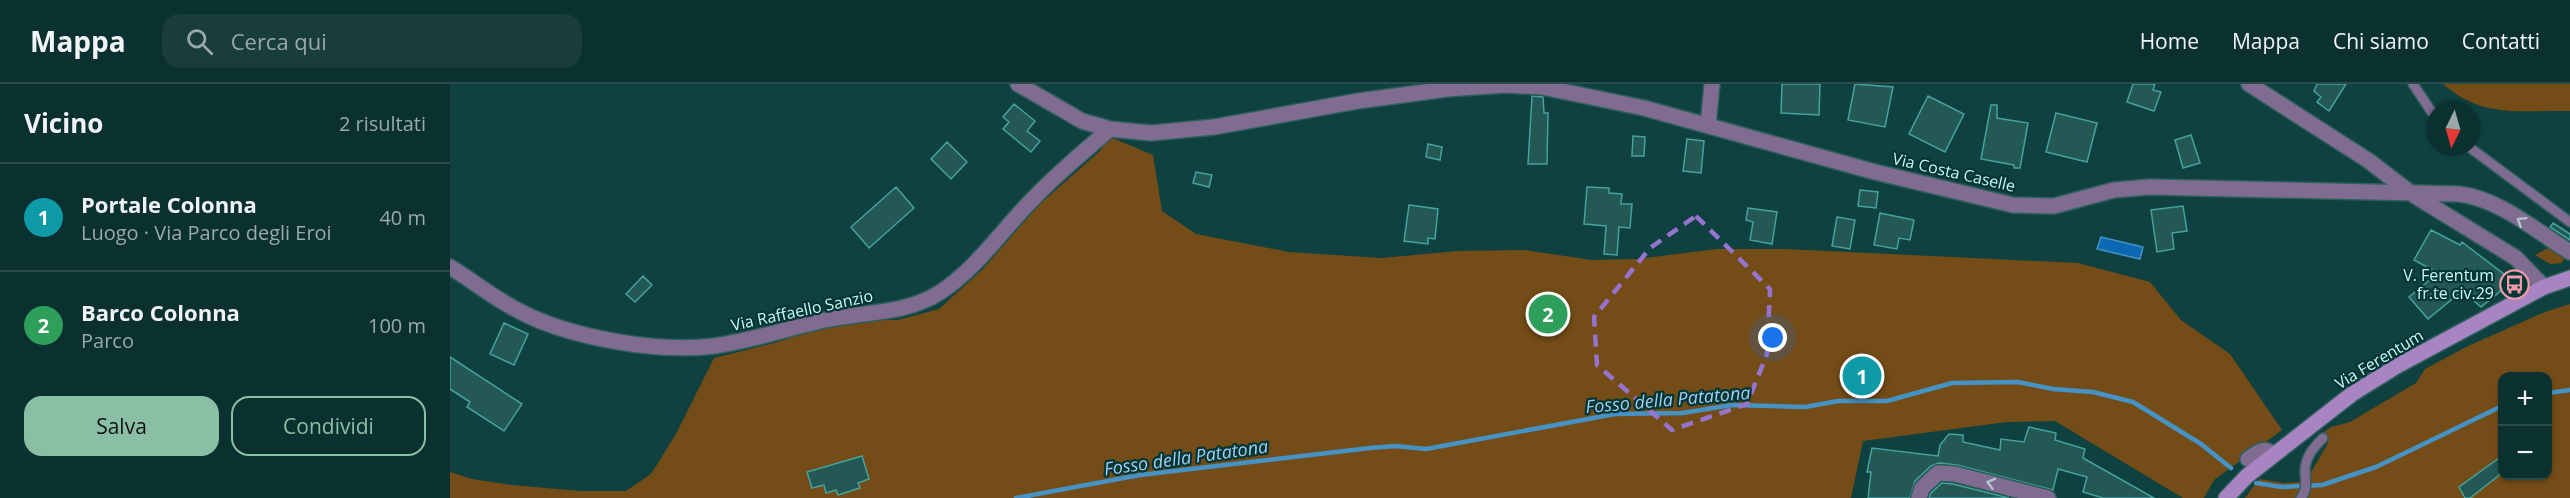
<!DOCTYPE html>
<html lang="it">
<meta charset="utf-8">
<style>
:root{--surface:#0a312f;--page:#183d3b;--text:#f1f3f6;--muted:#99a9aa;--line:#2a4c4b;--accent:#8abfa5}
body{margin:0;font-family:"Open Sans",sans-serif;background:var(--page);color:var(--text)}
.controls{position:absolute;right:18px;bottom:18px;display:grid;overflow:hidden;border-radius:12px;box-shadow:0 2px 4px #0004}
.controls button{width:54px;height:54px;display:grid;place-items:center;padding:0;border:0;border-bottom:2px solid var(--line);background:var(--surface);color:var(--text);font:30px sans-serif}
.compass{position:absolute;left:1976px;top:18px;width:54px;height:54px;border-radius:50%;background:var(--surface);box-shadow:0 2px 4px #0004;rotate:185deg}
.you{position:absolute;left:1323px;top:254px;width:21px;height:21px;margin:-15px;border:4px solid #fff;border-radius:50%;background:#1a73e8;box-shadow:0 0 0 9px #1a73e833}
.badge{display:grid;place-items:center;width:39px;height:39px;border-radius:50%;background:var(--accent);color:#fff;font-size:20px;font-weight:700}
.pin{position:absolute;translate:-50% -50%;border:3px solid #fff;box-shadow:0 2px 6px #0006}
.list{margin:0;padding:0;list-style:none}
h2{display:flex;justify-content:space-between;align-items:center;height:78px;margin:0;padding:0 24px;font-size:26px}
h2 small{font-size:20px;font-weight:400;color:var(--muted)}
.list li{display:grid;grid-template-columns:39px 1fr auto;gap:18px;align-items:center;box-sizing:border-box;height:108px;padding:0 24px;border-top:2px solid var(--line)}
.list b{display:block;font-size:22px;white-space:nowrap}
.list p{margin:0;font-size:20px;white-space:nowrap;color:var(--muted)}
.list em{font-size:20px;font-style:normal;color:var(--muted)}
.actions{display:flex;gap:12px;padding:18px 24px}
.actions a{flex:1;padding:14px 0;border:2px solid var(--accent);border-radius:18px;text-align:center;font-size:21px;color:var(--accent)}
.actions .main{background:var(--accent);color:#111}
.icon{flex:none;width:33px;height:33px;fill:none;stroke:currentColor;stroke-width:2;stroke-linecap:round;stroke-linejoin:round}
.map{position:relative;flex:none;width:2120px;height:414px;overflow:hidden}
header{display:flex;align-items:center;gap:36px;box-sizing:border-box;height:84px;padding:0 30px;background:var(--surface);border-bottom:2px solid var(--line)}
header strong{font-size:28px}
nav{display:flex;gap:33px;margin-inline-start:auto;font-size:21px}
.search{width:420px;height:54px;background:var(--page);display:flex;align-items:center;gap:15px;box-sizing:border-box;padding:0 21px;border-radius:18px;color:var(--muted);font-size:22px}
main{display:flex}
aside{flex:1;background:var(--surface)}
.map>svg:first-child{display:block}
.green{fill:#744c17;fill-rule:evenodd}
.water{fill:#0b69b3;stroke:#4593c6;stroke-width:1.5}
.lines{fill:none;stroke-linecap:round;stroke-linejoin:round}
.stream{stroke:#4593c6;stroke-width:4.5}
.building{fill:#235855;stroke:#46a29d;stroke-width:1.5}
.service-casing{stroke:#2c5e5c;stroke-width:12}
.minor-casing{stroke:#2c5e5c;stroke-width:18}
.secondary-casing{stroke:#2c5e5c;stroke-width:18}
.service{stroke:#806b91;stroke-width:9}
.minor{stroke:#806b91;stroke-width:15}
.secondary{stroke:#a885c2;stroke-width:15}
.oneway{stroke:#b1c5d1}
.marked{fill:none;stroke:#9773d1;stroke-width:4.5;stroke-dasharray:12 8;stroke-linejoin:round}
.labels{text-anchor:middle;stroke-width:4.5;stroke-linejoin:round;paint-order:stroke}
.street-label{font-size:16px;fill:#ccf6f3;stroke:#003734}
.poi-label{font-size:16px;fill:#ccf6f3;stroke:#003734;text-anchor:end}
.water-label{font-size:18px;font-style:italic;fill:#a5cbf2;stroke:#003734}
</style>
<header>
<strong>Mappa</strong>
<div class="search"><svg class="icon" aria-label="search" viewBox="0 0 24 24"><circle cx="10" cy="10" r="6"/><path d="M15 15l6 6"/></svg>Cerca qui</div>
<nav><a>Home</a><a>Mappa</a><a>Chi siamo</a><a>Contatti</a></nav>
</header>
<main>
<aside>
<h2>Vicino<small>2 risultati</small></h2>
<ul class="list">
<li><span class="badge" style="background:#0f9aa8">1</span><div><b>Portale Colonna</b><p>Luogo · Via Parco degli Eroi</p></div><em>40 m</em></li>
<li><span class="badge" style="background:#2e9e5b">2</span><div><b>Barco Colonna</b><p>Parco</p></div><em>100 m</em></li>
</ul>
<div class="actions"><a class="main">Salva</a><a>Condividi</a></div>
</aside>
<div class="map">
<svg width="2120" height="414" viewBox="0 0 2120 414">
<rect width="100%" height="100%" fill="#0e413f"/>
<path class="green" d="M1993 0H2120V27C2071 26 2033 35 1993 0Z
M660 53 703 71 712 127 746 150 839 168 931 174 1008 167 1074 166 1142 176 1187 175 1267 165H1335L1628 179 1700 198 1731 236 1780 270 1832 346 1764 396 1754 414H1733L1605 337 1557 338 1413 357 1401 414H0V388L22 395 62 401 130 407H176L201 390 226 350 264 274 324 259 401 235 448 236 489 225 533 185 590 120 650 67Z
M2102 162 2114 173 2112 179 2100 180 2085 171Z
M2120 220V414H1795L1809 395 1835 399 1856 397 1878 359 1871 350 1881 343 1900 338 1966 299 1975 285 2018 262 2095 228ZM2052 292H2098V392H2052Z"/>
<path class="water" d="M1651 153 1693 163 1690 175 1647 165Z"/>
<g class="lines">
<path class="stream" d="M2098 309 2120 306
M1806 399 1832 403 1872 401 1926 383 2052 322
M566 414 690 391 920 364 945 362 976 365 1165 330 1232 329 1282 321 1355 323 1388 317H1437L1502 299 1568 298 1603 305 1643 308 1683 318 1751 360 1781 384"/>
</g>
<path class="building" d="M1332 0H1370L1369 31 1331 29Z
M1405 0 1443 3 1435 43 1398 36Z
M1683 0H1705L1703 6 1711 8 1704 27 1677 18Z
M1867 0H1896L1879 27 1867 18 1871 13 1864 7Z
M1082 12 1093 13 1094 29H1098L1097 80H1078Z
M1478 12 1514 30 1495 68 1459 50Z
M564 20 585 37 577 47 590 57 581 68 553 45 559 38 553 33Z
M1541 21H1547V34L1578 39 1570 84H1564V81L1531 75Z
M1606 29 1647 39 1637 78 1596 68Z
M1741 51 1750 79 1733 84 1725 56Z
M1183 52 1195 53 1194 72H1182Z
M1237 55 1254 57 1251 89 1233 87Z
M497 58 517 78 501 95 481 75Z
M978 60 992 63 990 76 976 73Z
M746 88 762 91 759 103 743 99Z
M446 103 464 124 419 164 401 143Z
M1137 103 1159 104V109L1172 110 1171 120H1182L1180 144 1169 143 1167 171 1154 170 1156 142 1134 140Z
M1410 106 1428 108 1426 124 1408 122Z
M959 121 988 125 985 155 978 154V160L954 157Z
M1733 122 1737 147 1722 149 1724 165 1707 168 1701 126Z
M1298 124 1327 128 1322 160 1300 156 1303 138 1296 136Z
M1430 129 1464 136 1460 156 1449 154 1447 165 1424 161Z
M1387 133 1405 136 1400 165 1382 162Z
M2103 139 2120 150V156L2100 143Z
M1981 146 2010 161 2012 158 2063 197 2031 223 2012 207 1978 235 1959 213 1988 189 1964 176Z
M193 192 202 201 185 218 176 210Z
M54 239 78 250 64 281 40 270Z
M0 273 72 320 54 347 17 323 20 318 0 305Z
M1579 343 1606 349 1605 356 1635 365 1633 374 1704 414H1653L1633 408 1637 393 1608 385 1603 406 1507 381 1489 379 1481 382 1465 397 1460 414H1418L1421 388H1417L1422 364 1488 372 1490 361 1499 350 1513 351V358L1550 366 1551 355 1574 358Z
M412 372 419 395 408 399 410 404 388 411 386 406 376 409 374 401 362 404 357 388Z
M2052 372V389L2020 414H2015L2009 403Z
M1492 399 1503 400 1559 414H1479L1481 409Z"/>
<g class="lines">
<defs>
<path id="service" d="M1963 0 1985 33
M2019 63 2120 138
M1851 414C1858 405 1855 397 1855 387 1855 373 1864 363 1873 354"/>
<path id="minor" d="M568 0 632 37 660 45 701 49 764 43 908 17 997 5 1055 1 1092 3 1194 24 1425 88 1563 121 1604 122 1664 106 1700 103 2009 110C2050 115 2086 147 2120 168
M1799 0 1919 77 1962 110 2066 174 2094 203
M1258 42 1262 0
M0 183C23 197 45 215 69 227 120 254 208 269 264 262 302 257 338 244 375 236 413 228 456 230 489 209 525 186 550 149 579 119 604 92 632 69 660 45
M1798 375C1808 369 1813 361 1824 371
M1469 414 1472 404 1488 389 1505 390 1598 414"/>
<path id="secondary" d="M1776 414 1797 392 1902 310 1947 282 2094 203 2120 194"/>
</defs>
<use href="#service" class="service-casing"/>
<use href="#minor" class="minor-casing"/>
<use href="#secondary" class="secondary-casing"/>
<use href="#service" class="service"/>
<use href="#minor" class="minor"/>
<use href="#secondary" class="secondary"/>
</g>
<defs><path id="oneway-chevron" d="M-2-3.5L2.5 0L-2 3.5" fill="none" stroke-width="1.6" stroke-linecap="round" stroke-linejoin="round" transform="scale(1.5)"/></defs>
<g class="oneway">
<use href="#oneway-chevron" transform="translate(2071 137) rotate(-148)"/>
<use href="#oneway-chevron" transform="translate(1541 399) rotate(-165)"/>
</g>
<path class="marked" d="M1246 132 1320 205 1317 270 1297 320 1222 346 1147 281 1144 233 1200 164Z"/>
<defs>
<symbol id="bus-ring" viewBox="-11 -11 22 22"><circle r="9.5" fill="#003734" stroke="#f39aa8" stroke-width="1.5"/><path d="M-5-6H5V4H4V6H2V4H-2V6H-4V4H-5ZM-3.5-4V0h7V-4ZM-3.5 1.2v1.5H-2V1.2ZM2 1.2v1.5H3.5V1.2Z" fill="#f39aa8"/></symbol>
</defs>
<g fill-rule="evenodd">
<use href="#bus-ring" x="2048" y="184" width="33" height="33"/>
</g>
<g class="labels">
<g class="street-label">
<text transform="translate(1504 88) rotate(13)" y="6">Via Costa Caselle</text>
<text transform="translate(352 226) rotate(-12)" y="6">Via Raffaello Sanzio</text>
<text transform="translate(1929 275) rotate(-31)" y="6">Via Ferentum</text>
</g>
<g class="poi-label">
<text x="2044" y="197">V. Ferentum<tspan x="2044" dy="18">fr.te civ.29</tspan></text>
</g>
<g class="water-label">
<text transform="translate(1218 316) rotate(-5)" y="6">Fosso della Patatona</text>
<text transform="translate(736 374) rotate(-8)" y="6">Fosso della Patatona</text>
</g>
</g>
</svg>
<div class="controls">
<button>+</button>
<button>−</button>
</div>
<svg class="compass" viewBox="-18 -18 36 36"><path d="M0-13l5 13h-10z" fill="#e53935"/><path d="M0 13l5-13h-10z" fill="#99a9aa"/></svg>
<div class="you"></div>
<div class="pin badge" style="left:1412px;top:292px;background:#0f9aa8">1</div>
<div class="pin badge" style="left:1098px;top:230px;background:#2e9e5b">2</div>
</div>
</main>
